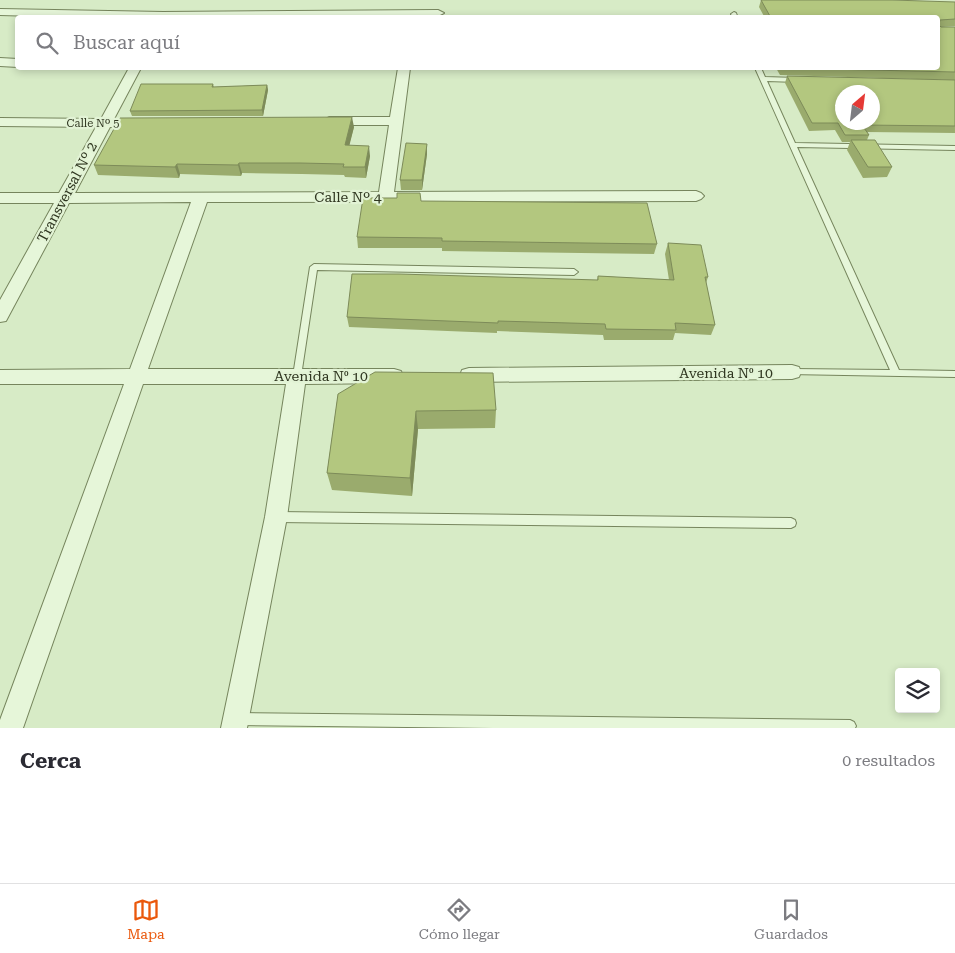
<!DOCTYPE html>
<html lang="es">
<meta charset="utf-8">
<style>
:root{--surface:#fff;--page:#f2f2f3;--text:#2b2b33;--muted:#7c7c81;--line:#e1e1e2;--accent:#ea580c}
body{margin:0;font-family:"Roboto Serif",serif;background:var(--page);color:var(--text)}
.controls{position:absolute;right:15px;bottom:15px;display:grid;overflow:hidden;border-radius:5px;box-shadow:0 2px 8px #0003}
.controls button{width:45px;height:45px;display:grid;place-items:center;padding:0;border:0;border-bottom:1px solid var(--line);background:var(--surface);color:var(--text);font:25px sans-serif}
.compass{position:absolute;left:835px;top:85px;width:45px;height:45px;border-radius:50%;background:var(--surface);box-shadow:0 2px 8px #0003;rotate:28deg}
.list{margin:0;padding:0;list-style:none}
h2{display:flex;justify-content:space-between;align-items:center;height:65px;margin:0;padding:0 20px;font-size:21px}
h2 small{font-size:16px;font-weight:400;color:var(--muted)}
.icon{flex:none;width:28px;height:28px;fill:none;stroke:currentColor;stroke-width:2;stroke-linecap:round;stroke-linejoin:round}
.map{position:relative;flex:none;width:955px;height:728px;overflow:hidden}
.search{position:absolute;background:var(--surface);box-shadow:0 2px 8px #0003;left:15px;right:15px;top:15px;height:55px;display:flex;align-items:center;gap:12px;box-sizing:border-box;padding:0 18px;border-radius:5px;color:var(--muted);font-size:19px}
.sheet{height:155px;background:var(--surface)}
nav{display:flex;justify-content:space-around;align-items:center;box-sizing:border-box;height:70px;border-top:1px solid var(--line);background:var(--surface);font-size:14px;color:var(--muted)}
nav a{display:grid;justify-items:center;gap:2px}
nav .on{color:var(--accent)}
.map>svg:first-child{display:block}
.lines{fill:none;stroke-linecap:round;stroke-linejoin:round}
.service-casing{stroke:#76855d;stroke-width:2}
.minor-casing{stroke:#76855d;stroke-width:2}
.service{fill:#e6f6d9;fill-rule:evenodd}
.minor{fill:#e6f6d9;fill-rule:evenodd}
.wall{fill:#9aab6d}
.shaded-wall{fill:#7d8b59}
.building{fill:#b3c77f;stroke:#7d8b59;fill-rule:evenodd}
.labels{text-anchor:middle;stroke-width:4.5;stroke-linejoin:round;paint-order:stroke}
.far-street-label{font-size:11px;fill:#2f3620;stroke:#e2f3d5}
.street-label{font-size:14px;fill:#2f3620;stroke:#e2f3d5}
</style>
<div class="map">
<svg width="955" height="728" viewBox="0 0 955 728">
<rect width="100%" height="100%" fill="#d7ebc6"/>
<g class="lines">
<defs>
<path id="service" d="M734 12 736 13 738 18H733L731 14Z
M755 68H761L765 77 797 78 800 80 797 82 767 81 795 143 955 146V150L797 147 899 370 955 371V377L789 374 788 372 789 370 792 369 890 370Z
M314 264 574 269 578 272 574 275 317 270 301 376 300 378H294L293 376 310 267Z
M277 512 791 518 795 520 796 523 795 526 791 528 277 522 273 520 272 517 273 514Z
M238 713 850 720 854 722 856 726 855 728H493L238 725 234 723 232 719 234 715Z"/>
<path id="minor" d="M0 9 163 12 438 10 444 13 438 16 110 18 0 15Z
M0 58 18 59V67L0 66Z
M129 68H141L114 119H141L148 123 141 127H110L75 193 379 192 389 125H329L322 121 329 117H390L398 68H410L394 192 696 191 701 193 704 196 701 199 696 201 207 202 148 369H394L401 371 403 376 401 381 394 383 305 384 287 517 247 728H221L265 517 286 384H143L23 728H0V720L124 384H0V370L130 369 191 202 69 203 6 321 0 322V300L54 203H0V193H59L96 127 0 126V118L101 119Z
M792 365 799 367 801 372 799 377 792 379 469 382 462 380 460 375 462 370 469 368Z"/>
</defs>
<use href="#service" class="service-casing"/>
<use href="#minor" class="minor-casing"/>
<use href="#service" class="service"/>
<use href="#minor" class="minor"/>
</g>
<path class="wall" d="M761 0 955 2V26L941 27H955V133L867 132 869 135 867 140 892 167 887 177 863 178 847 150 850 142H842L835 130 809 131 785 83 787 76 951 80 780 75 776 68H938V18H765L759 7Z
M213 84 214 87 267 85 268 90 263 116H132L130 111Z
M354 127 349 145 370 156 366 178 345 177 344 175 302 174 242 173 241 176 180 174 179 178 98 175 94 165Z
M427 144V154L422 190H401L400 180Z
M421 201 657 244 654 254 442 251V248H358L357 237Z
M668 243 708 277 706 283 715 325 711 335 675 333 673 340H604L603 335 497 331V333L349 327 347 317 597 280 598 276 669 280 665 254Z
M338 394 496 410 495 428 418 429 412 496 332 490 327 473Z"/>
<path class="shaded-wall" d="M267 85 268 90 263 116 262 110Z
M352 117 354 127 347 155 345 145Z
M427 144V154L422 190V180Z
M369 146 370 156 366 178 365 167Z
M239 163 242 173 241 176 238 165Z
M177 164 180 174 179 178 175 167Z
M416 411 418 429 412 496 410 478Z"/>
<path class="building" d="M761 0H892L955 2V19L940 20 939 25 941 27H955V72L783 68H782H938V18H771Z
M787 76 955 80V126L862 125 869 135H845L838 123H812ZM842 92H872V122H842Z
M141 84H213L212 87 267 85 262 110 130 111Z
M352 117 345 145 369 146 365 167H343L344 164 300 163H239L238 165 177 164 175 167 94 165 120 118Z
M851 140H875L892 167H868Z
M406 143 427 144 422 180H400Z
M397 193H420L421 201 647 203 657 244 442 241V238L357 237 363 198H397Z
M668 243 701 245 708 277H705L715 325 675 323 676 330 606 329 605 324 498 321V323L347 317 352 274H399L598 280V276L674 280Z
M375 372 493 373 496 410 416 411 410 478 327 473 338 394Z"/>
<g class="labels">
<g class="far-street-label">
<text x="93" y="127">Calle Nº 5</text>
</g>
<g class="street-label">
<text transform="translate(67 192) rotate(-62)" y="5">Transversal Nº 2</text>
<text x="348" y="202">Calle Nº 4</text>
<text x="726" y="378">Avenida N⁰ 10</text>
<text x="321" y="381">Avenida N⁰ 10</text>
</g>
</g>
</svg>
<div class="controls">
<button><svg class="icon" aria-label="layers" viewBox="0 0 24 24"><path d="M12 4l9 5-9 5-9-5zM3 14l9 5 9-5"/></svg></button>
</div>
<svg class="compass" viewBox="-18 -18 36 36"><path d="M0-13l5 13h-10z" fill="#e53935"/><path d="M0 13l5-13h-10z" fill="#7c7c81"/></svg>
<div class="search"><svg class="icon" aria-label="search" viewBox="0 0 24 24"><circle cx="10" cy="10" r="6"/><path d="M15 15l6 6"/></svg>Buscar aquí</div>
</div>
<section class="sheet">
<h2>Cerca<small>0 resultados</small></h2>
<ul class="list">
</ul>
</section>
<nav>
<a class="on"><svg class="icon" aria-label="map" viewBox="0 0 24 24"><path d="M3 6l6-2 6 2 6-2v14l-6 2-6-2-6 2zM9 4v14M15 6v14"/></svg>Mapa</a>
<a><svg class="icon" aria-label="directions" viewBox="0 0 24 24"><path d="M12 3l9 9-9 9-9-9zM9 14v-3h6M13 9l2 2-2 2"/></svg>Cómo llegar</a>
<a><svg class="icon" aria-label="saved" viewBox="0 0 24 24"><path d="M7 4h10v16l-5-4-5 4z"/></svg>Guardados</a>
</nav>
